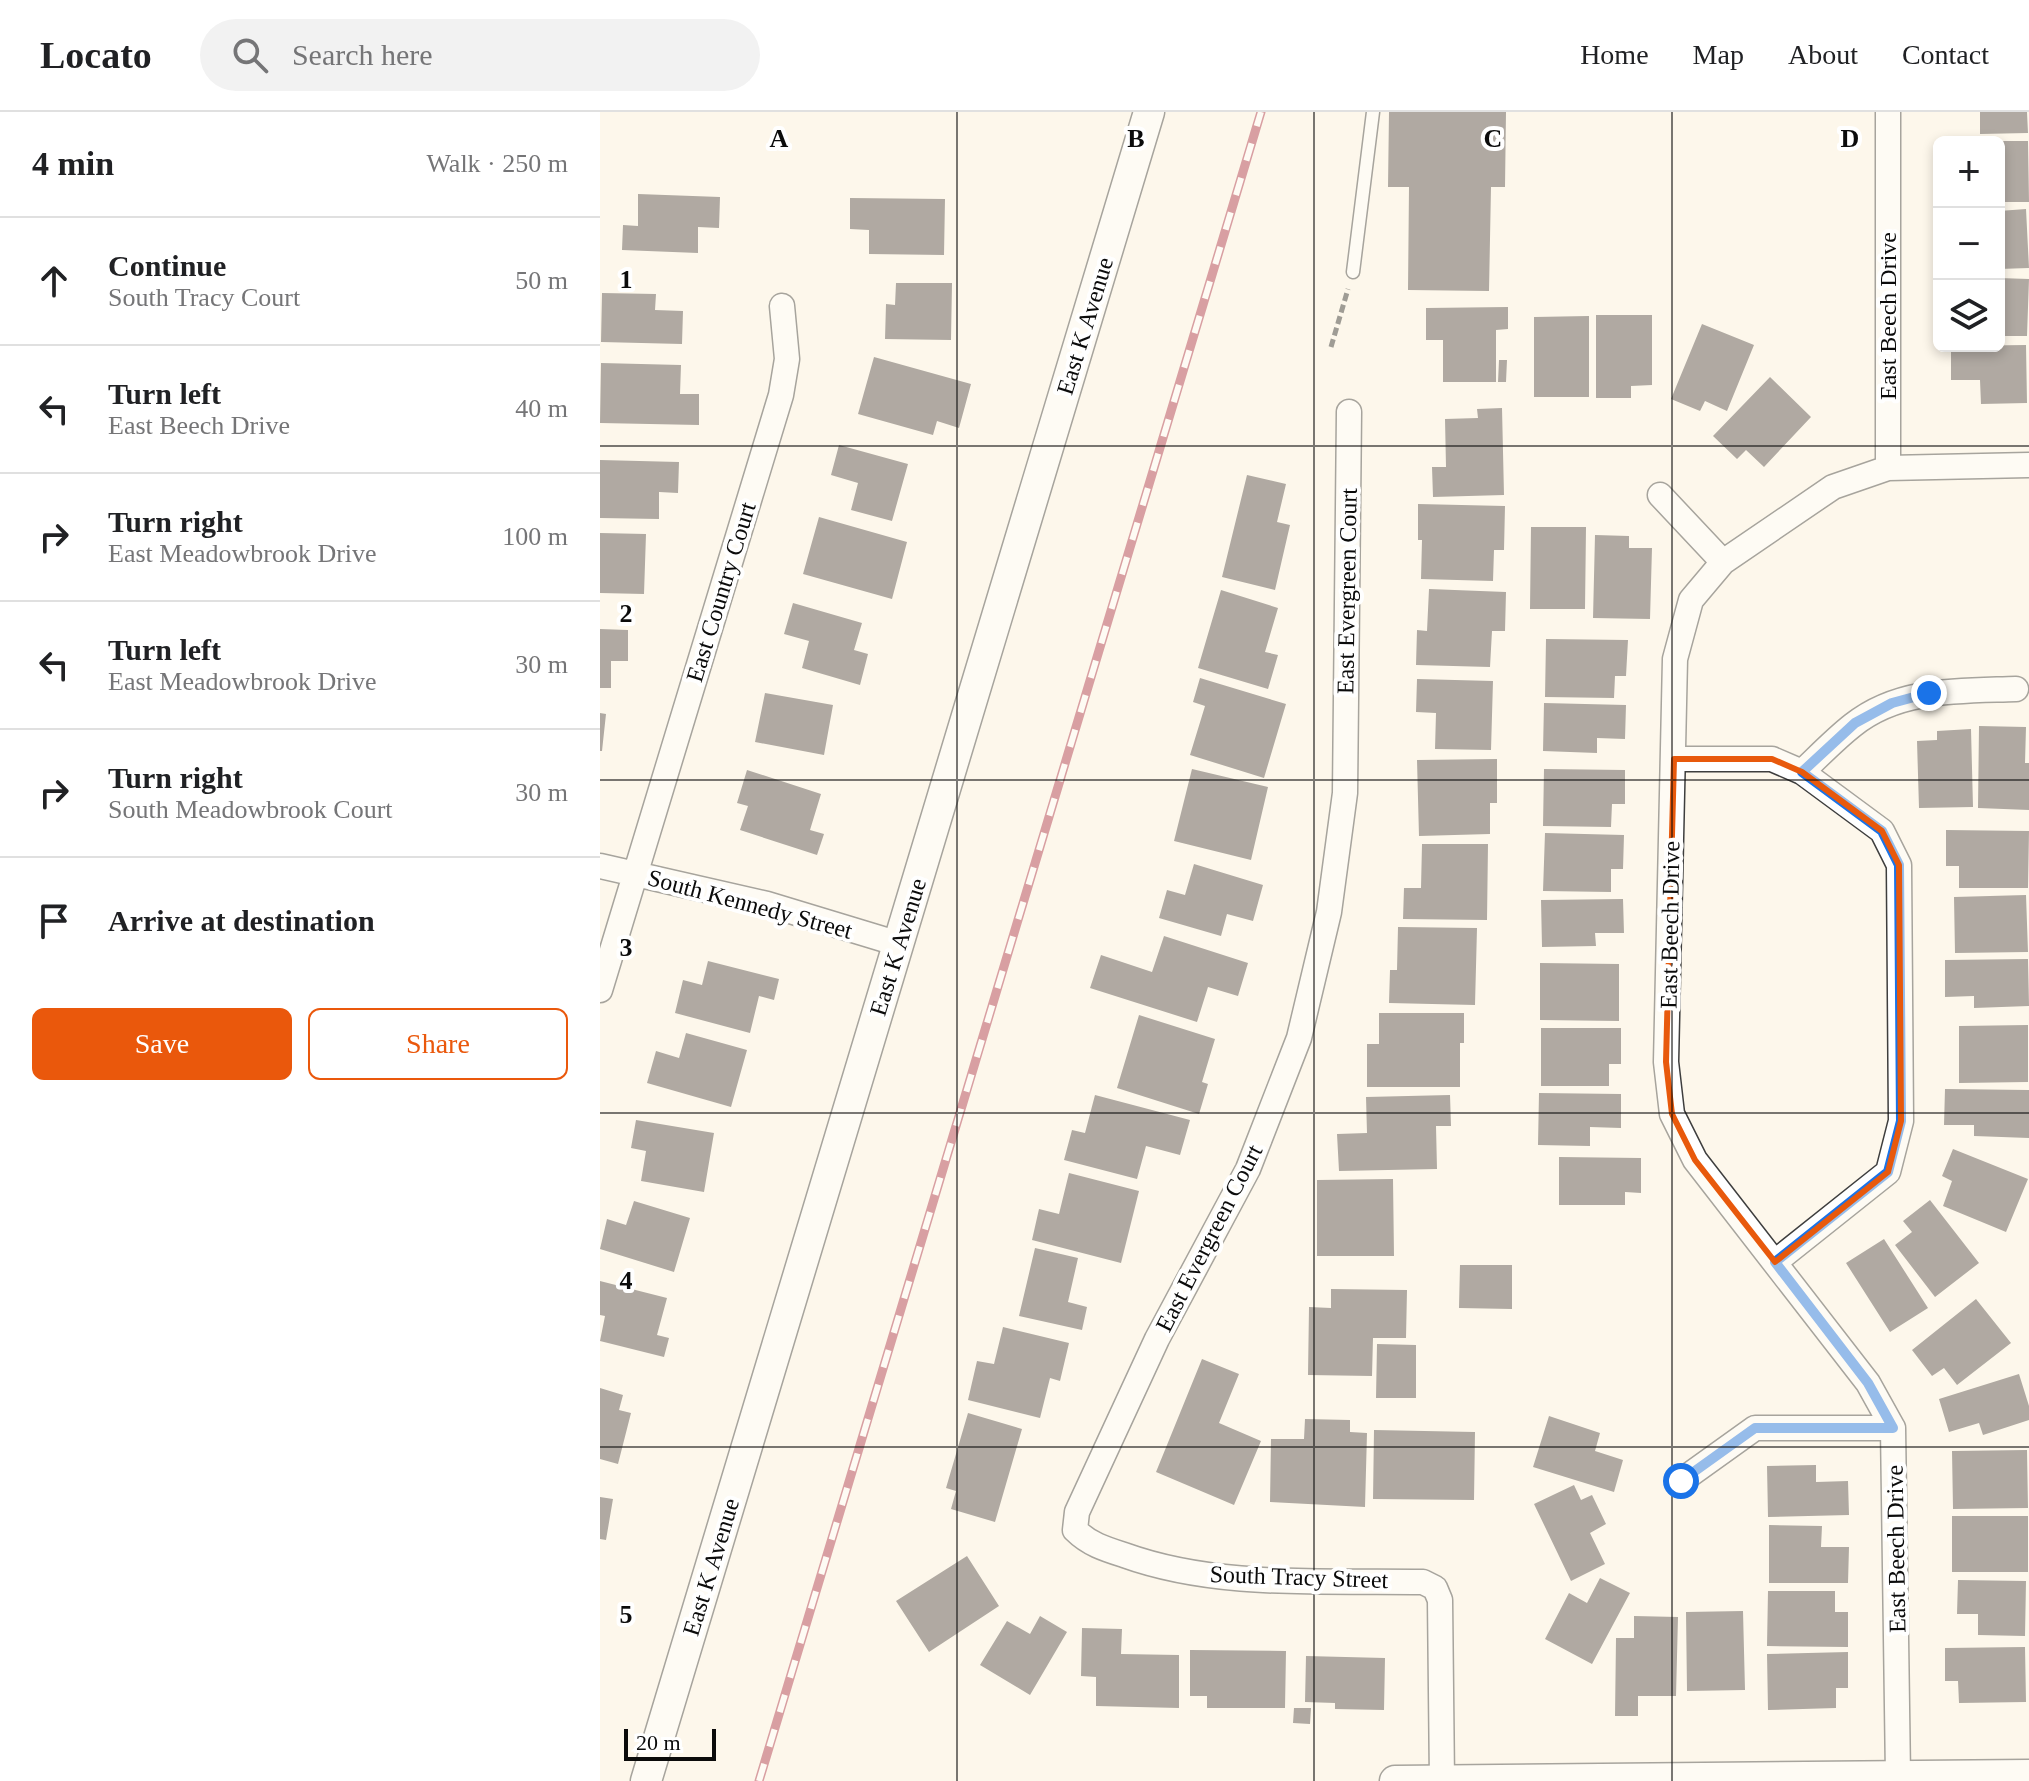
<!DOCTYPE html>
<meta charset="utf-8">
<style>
:root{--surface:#fff;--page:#f2f2f2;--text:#202124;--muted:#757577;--line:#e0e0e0;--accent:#ea580c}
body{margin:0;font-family:"Times New Roman",serif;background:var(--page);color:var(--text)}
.controls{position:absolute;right:24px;top:24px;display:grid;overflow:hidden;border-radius:12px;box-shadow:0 4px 12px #0003}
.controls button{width:72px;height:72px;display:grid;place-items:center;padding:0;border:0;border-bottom:2px solid var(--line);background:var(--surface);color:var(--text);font:40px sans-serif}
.scale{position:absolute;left:24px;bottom:20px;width:92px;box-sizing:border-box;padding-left:8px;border:4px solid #0b0b0b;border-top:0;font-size:22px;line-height:28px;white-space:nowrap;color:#0b0b0b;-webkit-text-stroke:6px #fff;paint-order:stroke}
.stop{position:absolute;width:24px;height:24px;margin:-18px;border:6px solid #1a73e8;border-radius:50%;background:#fff}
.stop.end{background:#1a73e8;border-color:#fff;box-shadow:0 2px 8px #0008}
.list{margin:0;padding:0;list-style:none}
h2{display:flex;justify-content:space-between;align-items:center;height:104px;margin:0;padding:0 32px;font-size:34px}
h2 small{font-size:26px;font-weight:400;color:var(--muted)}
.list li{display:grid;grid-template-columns:52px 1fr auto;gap:24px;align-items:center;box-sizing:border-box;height:128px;padding:0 32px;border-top:2px solid var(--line)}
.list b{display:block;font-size:30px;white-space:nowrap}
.list p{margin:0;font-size:26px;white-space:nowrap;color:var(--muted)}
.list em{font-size:26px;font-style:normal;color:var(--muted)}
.actions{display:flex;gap:16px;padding:24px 32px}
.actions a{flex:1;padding:18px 0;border:2px solid var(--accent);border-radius:12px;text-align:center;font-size:28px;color:var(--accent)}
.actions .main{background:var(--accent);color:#fff}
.icon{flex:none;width:44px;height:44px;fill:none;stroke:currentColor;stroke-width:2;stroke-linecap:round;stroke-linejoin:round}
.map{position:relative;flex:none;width:1429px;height:1669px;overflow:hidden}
header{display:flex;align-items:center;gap:48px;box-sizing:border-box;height:112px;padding:0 40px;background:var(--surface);border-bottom:2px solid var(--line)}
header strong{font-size:38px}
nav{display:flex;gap:44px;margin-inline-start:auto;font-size:28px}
.search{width:560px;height:72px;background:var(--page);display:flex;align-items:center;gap:20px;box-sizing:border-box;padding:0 28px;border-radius:44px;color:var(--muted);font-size:30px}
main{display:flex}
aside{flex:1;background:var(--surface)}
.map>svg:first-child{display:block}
.building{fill:#524b49}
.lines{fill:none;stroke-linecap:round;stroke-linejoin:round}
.service-casing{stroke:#3e3e3e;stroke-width:15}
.minor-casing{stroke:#3e3e3e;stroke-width:27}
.tertiary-casing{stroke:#3e3e3e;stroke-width:33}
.path{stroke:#2d2d2d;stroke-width:5;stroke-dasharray:8 4;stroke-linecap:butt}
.service{stroke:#fff;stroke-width:12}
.minor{stroke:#fff;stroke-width:24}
.tertiary{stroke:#fff;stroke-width:30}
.rail-casing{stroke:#ac3349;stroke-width:9}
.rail{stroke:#fff;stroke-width:6;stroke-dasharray:18;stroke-linecap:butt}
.route{stroke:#1a73e8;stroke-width:10}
.marked{fill:none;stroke:#e8590c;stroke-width:6;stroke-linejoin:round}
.grid{fill:none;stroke:#0b0b0b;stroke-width:2;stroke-opacity:0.55}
.labels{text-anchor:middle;stroke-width:8;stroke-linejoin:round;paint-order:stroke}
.street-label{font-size:24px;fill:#0b0b0b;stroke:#fff}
.grid-label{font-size:26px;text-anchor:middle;font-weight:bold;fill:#0b0b0b;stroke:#fff;stroke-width:8;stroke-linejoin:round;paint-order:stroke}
</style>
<header>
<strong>Locato</strong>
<div class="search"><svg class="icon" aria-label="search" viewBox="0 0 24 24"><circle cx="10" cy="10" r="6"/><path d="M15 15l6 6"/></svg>Search here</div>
<nav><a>Home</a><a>Map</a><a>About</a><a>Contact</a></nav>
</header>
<main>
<aside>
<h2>4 min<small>Walk · 250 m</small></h2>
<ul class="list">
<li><svg class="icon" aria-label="ahead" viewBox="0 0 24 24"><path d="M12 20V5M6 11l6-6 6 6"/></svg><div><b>Continue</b><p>South Tracy Court</p></div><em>50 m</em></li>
<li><svg class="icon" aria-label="left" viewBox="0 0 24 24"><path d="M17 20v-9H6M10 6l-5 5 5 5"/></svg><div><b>Turn left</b><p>East Beech Drive</p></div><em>40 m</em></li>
<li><svg class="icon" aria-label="right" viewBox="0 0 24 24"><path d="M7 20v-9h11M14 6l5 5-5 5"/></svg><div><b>Turn right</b><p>East Meadowbrook Drive</p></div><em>100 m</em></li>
<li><svg class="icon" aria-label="left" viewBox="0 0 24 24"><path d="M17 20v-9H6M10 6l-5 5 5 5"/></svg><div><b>Turn left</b><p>East Meadowbrook Drive</p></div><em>30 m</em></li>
<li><svg class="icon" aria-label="right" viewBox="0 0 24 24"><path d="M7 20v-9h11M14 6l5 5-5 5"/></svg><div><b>Turn right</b><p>South Meadowbrook Court</p></div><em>30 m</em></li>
<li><svg class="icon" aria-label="arrive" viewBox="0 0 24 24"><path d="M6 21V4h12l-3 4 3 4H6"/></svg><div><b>Arrive at destination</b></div></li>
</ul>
<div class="actions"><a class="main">Save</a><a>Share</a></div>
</aside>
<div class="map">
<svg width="1429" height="1669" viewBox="0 0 1429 1669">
<rect width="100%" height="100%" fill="#fdf7eb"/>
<path class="building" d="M789 0H906L905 75H891L889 179 808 178 809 75H788Z
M1380 0H1427L1428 21 1380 22Z
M1399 29H1428L1429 90H1399Z
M38 82 120 85 119 116 98 115V141L22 138 23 113 38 114Z
M250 86 345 87 344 143 269 142V118L250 117Z
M1426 97 1429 156 1399 157V99Z
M1399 166 1429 167 1427 224H1399Z
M296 171H352L351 228 285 227 286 192 295 193Z
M2 181 56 182 55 198 83 199 82 232 1 230Z
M908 195V217L896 218V270H843V228H826V196Z
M996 203H1052V273L1031 274V286H996Z
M989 204V285H934V205Z
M1102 212 1154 233 1127 299 1105 289 1100 299 1071 287Z
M1426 233 1427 291 1381 292 1380 268H1351V234Z
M274 245 371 272 359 316 337 309 333 323 258 302Z
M899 248H907L906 270H898Z
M1 251 81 253 80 282H99V313L0 311Z
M1170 265 1211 305 1164 355 1146 338 1137 347 1113 324Z
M902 296 904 383 833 385 832 355H846L845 307 878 306 877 297Z
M239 333 308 352 292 409 251 398 258 371 231 363Z
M0 348 79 350 78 381 59 380V407L0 406Z
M647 363 686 372 677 410 690 413 675 478 622 465Z
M818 392 905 394 904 438H894L893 469 821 467 822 428H818Z
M219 405 307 430 292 487 203 462Z
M931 415H986L985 497H930Z
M0 421 46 422 44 482 0 481Z
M995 423 1029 424V436H1052L1050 507 993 506Z
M829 477 906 480 905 519H892L890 555 816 553 817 518 827 519Z
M621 478 678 496 665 540 678 543 668 577 598 556Z
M193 491 262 511 254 538 268 542 260 573 202 556 209 529 184 522Z
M0 517 28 518V549H11V576H0Z
M946 527 1028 528 1026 564H1015L1014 586 945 585Z
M600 566 686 592 664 666 590 643 605 594 593 590Z
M817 567 893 569 891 638 835 637 836 601 816 600Z
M165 581 233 593 224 643 155 630Z
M944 591 1026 593 1025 627 997 626V641L943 639Z
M0 601 6 602 2 639H0Z
M1379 614 1426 615 1425 651H1429V698L1378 696Z
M1371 617 1373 695 1319 696 1317 629 1337 628V619Z
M897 647V691H890V722L819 724 817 648Z
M592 657 668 675 651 748 574 729Z
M944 657 1025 658V692H1012L1011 715 943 714Z
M147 658 221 682 210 718 224 722 217 743 140 718 148 694 137 691Z
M1346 718 1429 719 1428 776H1359V754H1346Z
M945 721 1024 723 1023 757H1011V780L943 779Z
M822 732H888L887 808 803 807 804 776H821Z
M594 752 663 773 653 809 627 802 621 824 559 806 567 778 585 783Z
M1426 783 1428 840 1355 841 1354 785Z
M1023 787 1024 821H995L996 834 942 835 941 788Z
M798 815 877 816 875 893 789 891 790 858H797Z
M564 824 648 851 638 884 608 875 597 910 490 876 501 843 552 860Z
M1428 847 1429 894 1374 896V884L1345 885V848Z
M108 849 179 867 174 888 159 884 150 921 75 901 83 868 102 873Z
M940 851 1019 852V909L940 908Z
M779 901H864V931H860V975H767V932H779Z
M539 903 615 927 602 970 608 972 599 1002 517 976Z
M1428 913V970L1359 971V914Z
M941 916H1021V952H1009V974H941Z
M86 921 147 938 131 995 47 971 56 939 79 946Z
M1345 977 1429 978V1026L1374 1024V1013H1344Z
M939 981 1021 982V1016L990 1015V1034L938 1033Z
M495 983 590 1008 580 1043 546 1034 537 1067 464 1048 472 1018 485 1021Z
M850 983 851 1014H836L837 1057 739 1059 737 1022 767 1021 766 985Z
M36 1008 114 1021 104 1080 41 1069 46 1039 31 1036Z
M1353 1037 1428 1067 1406 1120 1343 1094 1352 1069 1342 1064Z
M959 1045 1041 1046V1081L1025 1080V1093H959Z
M469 1061 539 1079 521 1151 432 1128 439 1097 459 1102Z
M793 1067 794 1144H717V1068Z
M1330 1088 1379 1151 1335 1185 1295 1133 1312 1120 1303 1109Z
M34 1089 90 1106 74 1160 0 1137 7 1107 26 1113Z
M1284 1127 1328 1196 1290 1220 1246 1151Z
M435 1136 478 1146 468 1190 487 1195 482 1218 419 1204Z
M860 1153H912V1197L859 1196Z
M0 1169 67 1186 57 1223 69 1226 64 1245 0 1229 5 1204 0 1203Z
M731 1177 807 1178 806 1226H773L772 1264 708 1263 709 1195 731 1196Z
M1376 1187 1411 1231 1357 1273 1344 1256 1332 1264 1312 1238Z
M403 1215 469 1231 460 1269 450 1266 440 1306 368 1288 377 1249 394 1252Z
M777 1232 816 1233V1286H776Z
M602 1247 639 1262 619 1311 661 1329 634 1393 556 1360Z
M1419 1262 1429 1294V1308L1383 1323 1379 1311 1349 1320 1339 1287Z
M0 1276 23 1283 19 1298 31 1301 18 1352 0 1347Z
M368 1301 422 1317 395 1410 351 1397 356 1379 346 1376Z
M949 1304 1000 1321 995 1339 1023 1348 1014 1380 933 1355Z
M705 1307 750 1308V1320L767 1321 765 1395 670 1390 671 1327H704Z
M774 1318 875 1320 874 1388 773 1387Z
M1427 1338 1428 1396 1353 1397 1352 1339Z
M1216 1353V1370L1248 1369 1249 1403 1168 1405 1167 1354Z
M974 1373 981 1388 992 1383 1006 1412 990 1421 1005 1452 971 1469 934 1392Z
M0 1385 13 1387 6 1428 0 1427Z
M1352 1404H1428V1460H1352Z
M1169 1413 1222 1414 1221 1435H1249L1248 1471H1169Z
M367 1444 399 1494 329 1540 296 1489Z
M1000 1466 1030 1481 992 1552 945 1527 969 1481 987 1491Z
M1358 1468 1426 1469 1425 1524 1378 1523V1502H1357Z
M1168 1479H1235V1500H1248V1535L1167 1534Z
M1143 1499 1145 1578 1087 1579 1086 1500Z
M440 1504 467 1520 430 1583 380 1553 407 1509 430 1522Z
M1034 1504 1078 1505 1076 1584H1038V1604H1015L1016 1526H1034Z
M482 1516 522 1517 521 1542 579 1543V1596L496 1594V1565L481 1564Z
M1425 1535 1426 1590 1359 1591 1358 1569H1345V1536Z
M590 1538 686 1539 685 1596H607V1584H590Z
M1248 1540V1576H1236V1596L1168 1598 1167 1542Z
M706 1544 785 1546 784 1598 735 1597V1591L705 1590Z
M694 1596H711L710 1612 693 1611Z"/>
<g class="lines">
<defs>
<path id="service" d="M753 160 773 0"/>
<path id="minor" d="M1288 0V356L1233 375 1123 450 1091 488 1075 547 1066 950 1072 1002 1095 1048 1268 1271 1293 1316 1298 1664
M749 300 745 681 729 800 699 926 648 1057 557 1227 477 1400 475 1418C489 1432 505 1437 524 1443 618 1477 724 1468 823 1470L835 1476 840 1488 842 1669
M1288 356 1429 353
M1060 383 1123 450
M1074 647H1172L1202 660 1282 719 1299 753 1301 1009 1288 1060 1175 1150
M1202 660C1219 644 1235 627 1253 613 1299 576 1360 579 1416 577
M0 754 167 792 299 832
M0 878 181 283 187 247 182 194
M1081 1369 1155 1316H1293"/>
<path id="tertiary" d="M46 1669 549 0
M795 1669 1429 1663"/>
</defs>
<use href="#service" class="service-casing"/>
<use href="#minor" class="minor-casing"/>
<use href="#tertiary" class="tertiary-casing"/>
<path class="path" d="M731 235 748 177"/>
<use href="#service" class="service"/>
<use href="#minor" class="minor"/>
<use href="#tertiary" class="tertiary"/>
<defs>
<path id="rail" d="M159 1669 661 0"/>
</defs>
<use href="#rail" class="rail-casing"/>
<use href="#rail" class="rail"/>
</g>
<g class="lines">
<path class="route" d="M1081 1369 1155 1316H1293L1268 1271 1175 1150 1288 1060 1301 1009 1299 753 1282 719 1202 660 1255 611 1292 591 1329 581"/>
</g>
<path d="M0 0H1429V1669H0ZM1074 647H1172L1202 660 1282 719 1299 753 1301 1009 1288 1060 1175 1150 1095 1048 1072 1002 1066 950Z" fill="#fdf7eb" fill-opacity=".55" fill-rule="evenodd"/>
<path class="marked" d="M1074 647H1172L1202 660 1282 719 1299 753 1301 1009 1288 1060 1175 1150 1095 1048 1072 1002 1066 950Z"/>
<path class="grid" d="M357 0V1669M714 0V1669M1072 0V1669M0 334H1429M0 668H1429M0 1001H1429M0 1335H1429"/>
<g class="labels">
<g class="street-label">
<text transform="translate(1288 204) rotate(-90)" y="8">East Beech Drive</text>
<text transform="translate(485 214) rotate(-73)" y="8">East K Avenue</text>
<text transform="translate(747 479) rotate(-89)" y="8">East Evergreen Court</text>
<text transform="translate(121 480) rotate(-73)" y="8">East Country Court</text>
<text transform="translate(150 792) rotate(15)" y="8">South Kennedy Street</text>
<text transform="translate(1070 813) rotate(-89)" y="8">East Beech Drive</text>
<text transform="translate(298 835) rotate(-73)" y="8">East K Avenue</text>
<text transform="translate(609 1126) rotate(-63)" y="8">East Evergreen Court</text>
<text transform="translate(1296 1437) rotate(-91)" y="8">East Beech Drive</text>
<text transform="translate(111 1455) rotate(-73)" y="8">East K Avenue</text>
<text transform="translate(699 1465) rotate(2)" y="8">South Tracy Street</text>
</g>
</g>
<g class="grid-label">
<text x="179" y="35">A</text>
<text x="536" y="35">B</text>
<text x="893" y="35">C</text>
<text x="1250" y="35">D</text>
<text x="26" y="176">1</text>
<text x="26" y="510">2</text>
<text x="26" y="844">3</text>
<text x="26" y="1177">4</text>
<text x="26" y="1511">5</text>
</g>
</svg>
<div class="controls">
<button>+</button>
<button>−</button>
<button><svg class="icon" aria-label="layers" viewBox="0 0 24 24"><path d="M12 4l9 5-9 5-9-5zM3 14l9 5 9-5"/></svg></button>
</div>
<div class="scale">20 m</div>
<div class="stop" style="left:1081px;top:1369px"></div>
<div class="stop end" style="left:1329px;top:581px"></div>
</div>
</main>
